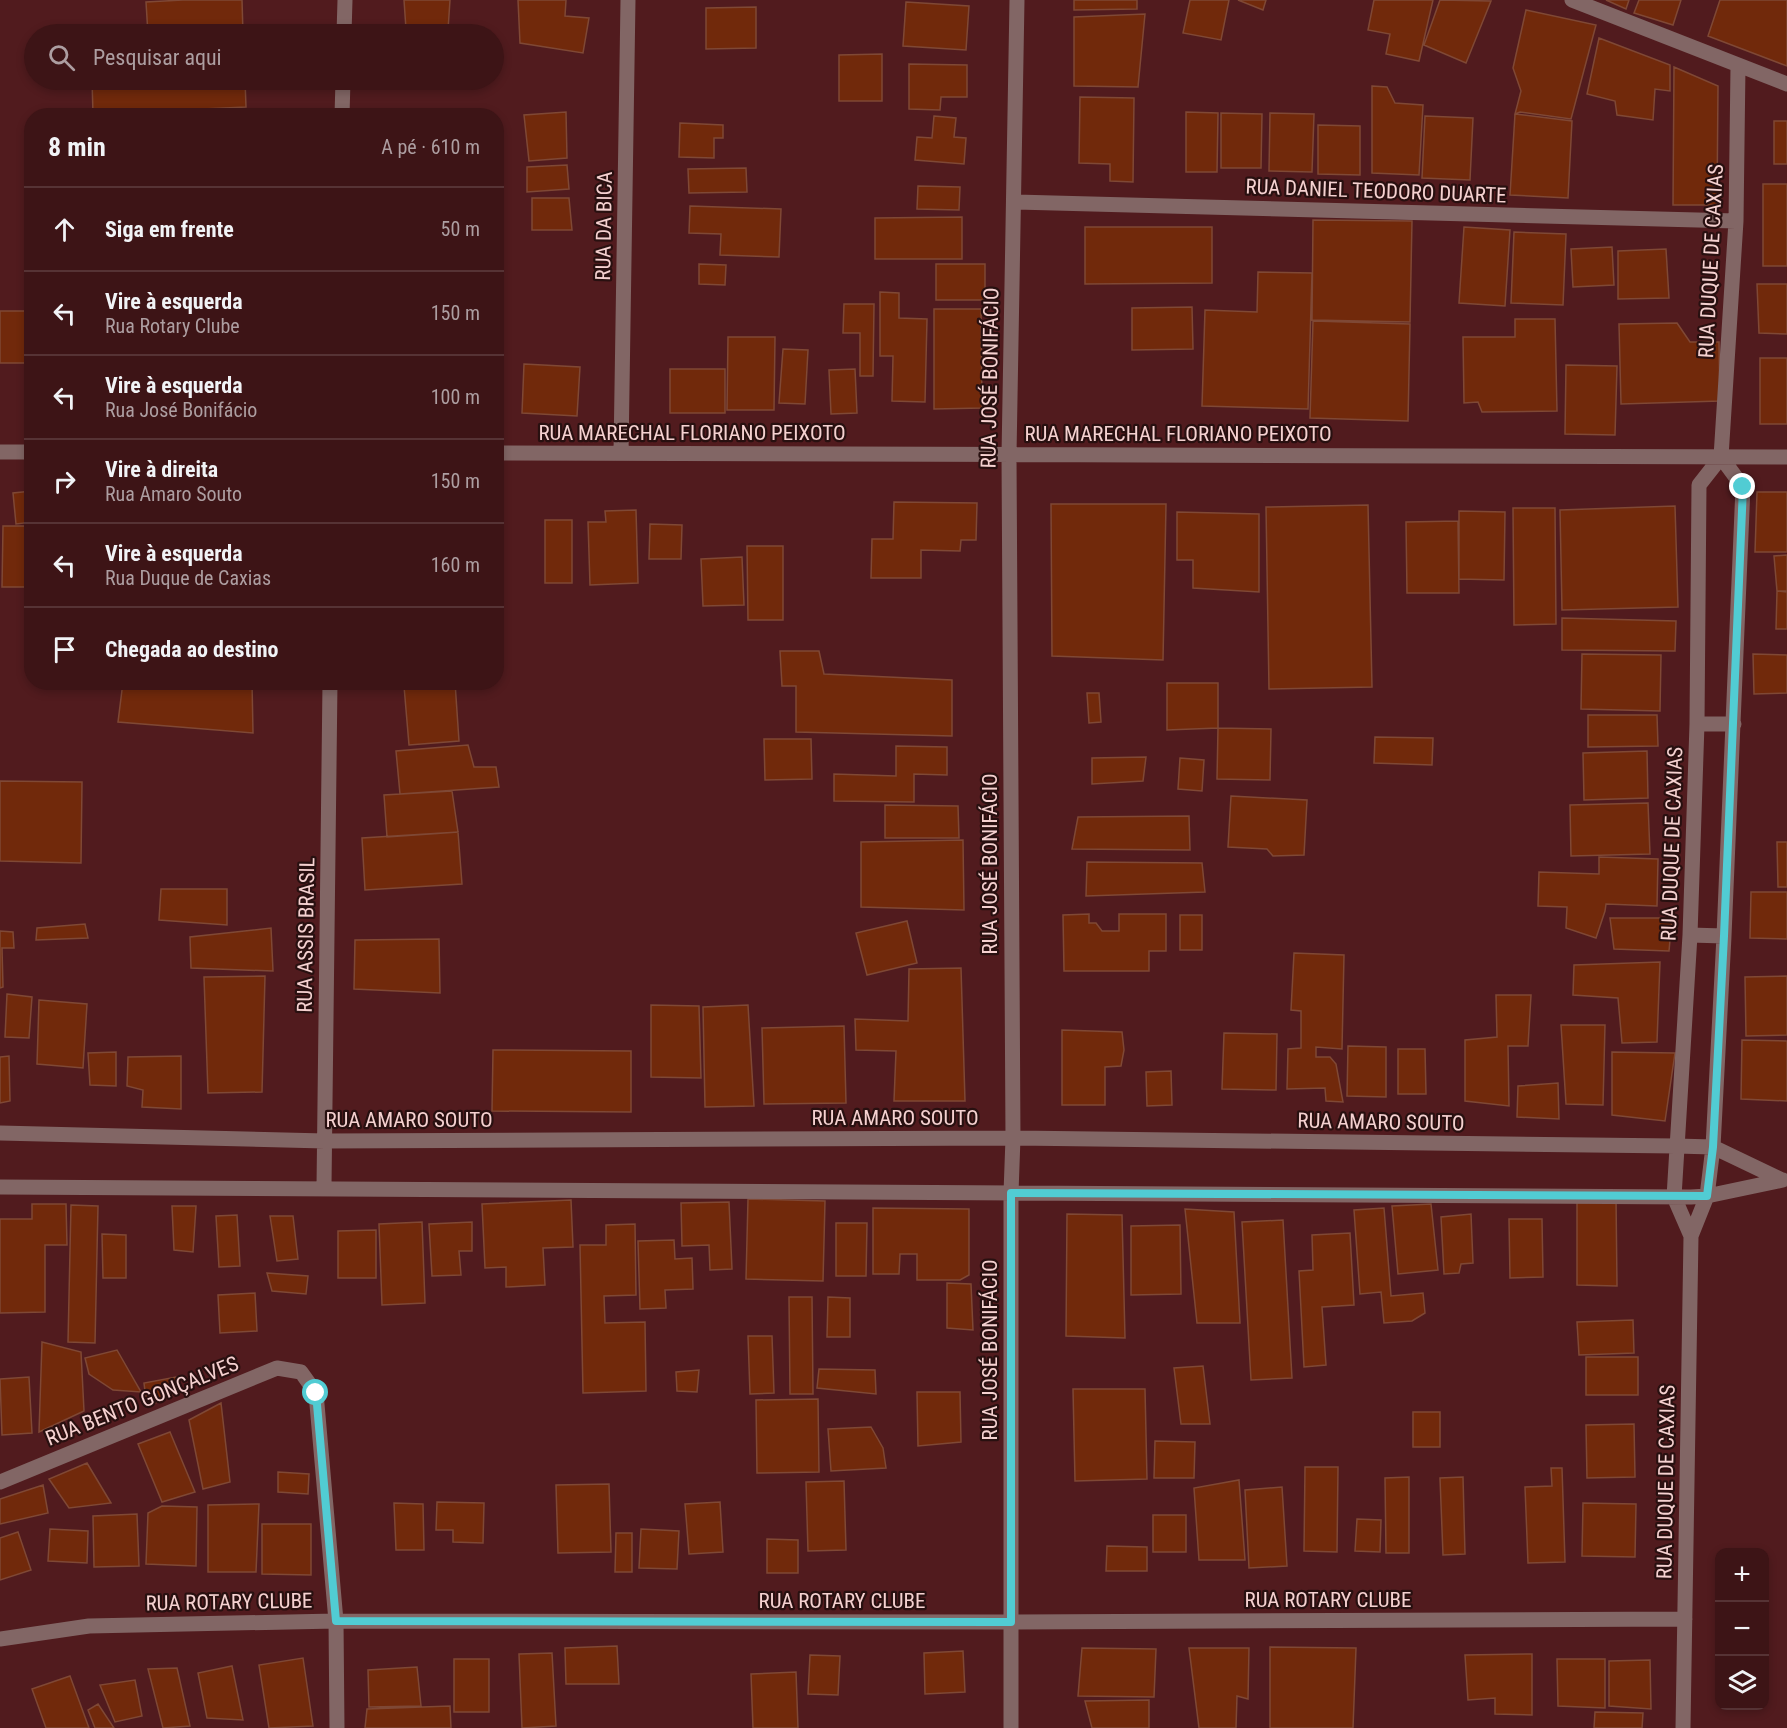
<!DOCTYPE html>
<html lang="pt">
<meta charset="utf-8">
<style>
:root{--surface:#3d1416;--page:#482123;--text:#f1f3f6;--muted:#ad9ea1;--line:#563335}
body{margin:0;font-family:"Roboto Condensed",sans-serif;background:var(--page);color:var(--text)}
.controls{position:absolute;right:18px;bottom:18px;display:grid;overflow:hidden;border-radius:12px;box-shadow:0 3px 9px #0003}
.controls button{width:54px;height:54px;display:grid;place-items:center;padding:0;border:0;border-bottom:2px solid var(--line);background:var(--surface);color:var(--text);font:30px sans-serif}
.stop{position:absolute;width:18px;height:18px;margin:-14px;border:4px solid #51ccd3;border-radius:50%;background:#fff}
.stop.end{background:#51ccd3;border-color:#fff;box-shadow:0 2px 6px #0008}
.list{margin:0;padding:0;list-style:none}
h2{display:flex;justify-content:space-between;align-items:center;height:78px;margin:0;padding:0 24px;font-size:26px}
h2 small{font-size:20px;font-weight:400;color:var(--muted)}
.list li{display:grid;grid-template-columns:39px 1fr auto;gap:18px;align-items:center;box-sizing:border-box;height:84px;padding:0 24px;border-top:2px solid var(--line)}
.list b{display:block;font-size:22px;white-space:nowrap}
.list p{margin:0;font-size:20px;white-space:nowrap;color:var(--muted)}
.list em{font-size:20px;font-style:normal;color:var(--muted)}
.icon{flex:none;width:33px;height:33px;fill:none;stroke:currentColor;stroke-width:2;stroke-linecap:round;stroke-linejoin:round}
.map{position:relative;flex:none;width:1787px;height:1728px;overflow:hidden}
.search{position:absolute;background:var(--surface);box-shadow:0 3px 9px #0003;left:24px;top:24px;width:480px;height:66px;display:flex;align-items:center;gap:15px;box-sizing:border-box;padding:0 21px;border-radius:33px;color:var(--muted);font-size:22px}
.panel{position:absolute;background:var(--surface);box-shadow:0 3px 9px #0003;left:24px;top:108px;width:480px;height:582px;border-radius:24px}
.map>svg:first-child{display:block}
.building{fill:#71290b;stroke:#7f4835;stroke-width:1.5}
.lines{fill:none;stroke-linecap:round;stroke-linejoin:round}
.minor{stroke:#826665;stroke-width:15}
.route{stroke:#51ccd3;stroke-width:8}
.labels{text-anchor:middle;stroke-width:4.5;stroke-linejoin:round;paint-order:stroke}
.street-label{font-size:21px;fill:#f5d1d0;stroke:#281010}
</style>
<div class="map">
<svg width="1787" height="1728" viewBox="0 0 1787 1728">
<rect width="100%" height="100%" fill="#511b1e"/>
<path class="building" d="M183 0H242L243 34H148L146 2Z
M404 0H450L448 30 406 29Z
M518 0H566L565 16 589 18 583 53 520 43Z
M1074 0H1137V9L1074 10Z
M1190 0H1229L1221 40 1183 33Z
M1238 0H1266L1263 10Z
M1374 0H1433L1419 61 1386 54 1390 34 1368 30Z
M1440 0 1491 1 1466 63 1424 45Z
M1606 0H1629L1626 9Z
M1639 0H1681L1673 25 1634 13Z
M1720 0H1787V66L1708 36Z
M906 2 969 6 966 50 903 46Z
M756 7V48L706 49V8Z
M1526 10 1596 25 1571 119 1520 112 1515 114 1521 91 1513 68Z
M1145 14 1138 87 1074 86V17Z
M1599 38 1670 65V91L1655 89 1653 120 1617 115 1615 101 1587 94Z
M882 54V101H839V55Z
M909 64 967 65V97H941L940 110 909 109Z
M1674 67 1718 86 1717 205H1673Z
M92 80H245L246 107 93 114Z
M1372 86 1387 87 1395 103 1423 105 1419 175 1372 173Z
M1080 97 1134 98 1133 182 1110 181V164L1079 163Z
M566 112 567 158 529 161 524 115Z
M1186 112 1218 113 1217 172H1186Z
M1221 113 1262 114 1261 168H1221Z
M1270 113 1314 114 1312 172 1269 171Z
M1515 114 1572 121 1568 198 1510 195Z
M934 116 956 118 954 137 966 138 964 164 915 160 917 137 932 138Z
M1425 116 1473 118 1470 180 1422 178Z
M1774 121H1787V164H1774Z
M680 123 723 125V138H714V158L679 157Z
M1318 125 1360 126V175L1318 174Z
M567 165 569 189 527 192V167Z
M746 168 747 192 689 193 688 169Z
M1763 184H1787V266H1763Z
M918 186 960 187 959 210 917 209Z
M532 198H569L572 230H532Z
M690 206 781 209 779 257 720 255 721 234 689 233Z
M962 217V259H875V218Z
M1313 220 1412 221 1410 322 1312 320Z
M1085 227H1212V283L1085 284Z
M1464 227 1510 230 1505 306 1459 303Z
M1514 232 1566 234 1563 305 1511 303Z
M1612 247 1614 285 1573 287 1571 249Z
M1666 249 1669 298 1618 299V251Z
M699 264 726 265 725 285 699 284Z
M936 264H985V300H936Z
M1258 272 1312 273 1308 409 1202 406 1205 310 1257 312Z
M1757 284H1787V334L1759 333Z
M880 292 899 293V318L927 319 925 402 892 401 893 356H880Z
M844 304H874L873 376H860V333H843Z
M1192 307 1193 349 1132 350V308Z
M934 309H981L982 408 934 409Z
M0 311H27L28 363H0Z
M1515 319H1555L1557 411 1482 412 1478 402 1464 403 1463 337H1515Z
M1313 321 1410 324 1408 421 1310 418Z
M1677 323 1690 342H1719L1720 401 1621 404 1619 324Z
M728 337H775L774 410H727Z
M783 349 808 350 805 404 779 403Z
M1760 358H1787V424H1760Z
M524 364 580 367 577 416 522 413Z
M1566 365 1617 366 1615 435 1565 434Z
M670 369H725V413H670Z
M855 369 857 413 831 414 829 370Z
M32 491V522L16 524 13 493Z
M1757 492H1787V552H1755Z
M894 502 977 503 976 540H961L960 551 921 550V578H871L872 539H893Z
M1051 504H1166L1163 660 1052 656Z
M1368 505 1372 687 1269 689 1266 507Z
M1675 506 1678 607 1562 610 1560 510Z
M1513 508H1555L1556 624 1514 625Z
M636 510 638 583 590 585 588 522H606L605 511Z
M1459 511 1505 512 1504 580 1459 579Z
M1177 512 1259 514V592L1193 588V560H1177Z
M545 520H572V583H545Z
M1458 521 1459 593H1407L1406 522Z
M650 524 682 525 681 559H649Z
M3 526H32V587H2Z
M747 546H783V620H748Z
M1787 555V591H1777L1774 556Z
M742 557 744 605 703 606 701 559Z
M1777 591 1787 592V629H1776Z
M1562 618 1676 621 1675 651 1562 650Z
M780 651H819L824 674 952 680V736L796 732V686H782Z
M1582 654 1661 655 1660 711 1581 709Z
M1753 654 1787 655V693L1754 694Z
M123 682H252L253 733 118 722Z
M455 682 459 741 409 745 404 686Z
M1167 683H1218V728L1167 730Z
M1087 693H1099L1101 722 1089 723Z
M1588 715H1657L1658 746 1588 747Z
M1218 728 1271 729 1270 780 1217 779Z
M1375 737 1433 738 1432 765 1374 763Z
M764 739H811L812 779 765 780Z
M468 745 474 767H496L499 787 400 794 396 751Z
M896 746 947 747V775L914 774V802L834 801V774L896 776Z
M1647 751 1648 798 1584 800 1583 753Z
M1146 757 1143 781 1092 784V758Z
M1180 758 1204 760 1202 791 1178 789Z
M0 781 82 782 81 863 0 861Z
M452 791 458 832 387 837 384 795Z
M1231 796 1307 800 1304 855 1273 856 1267 849 1228 847Z
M1648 803 1650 854 1571 856 1570 805Z
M885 805 958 806 959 838H885Z
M1189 816 1190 850 1072 849 1078 817Z
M458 832 462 884 365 890 362 838Z
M963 840 964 910 861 907V842Z
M1777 842H1787V887H1778Z
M1599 857 1658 859 1657 906 1606 904 1605 911 1596 938 1566 928 1567 907 1538 906 1539 872 1599 874Z
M1087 862 1202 863 1205 892 1086 896Z
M161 889H227V925L159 920Z
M1751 892H1787V939L1750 938Z
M1089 914V923H1096L1102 931H1119V914H1166V951H1149V971H1064L1063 915Z
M1180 915H1202V950H1180Z
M1610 918H1672L1669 951 1614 949Z
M907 921 917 963 867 975 856 933Z
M85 924 88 938 36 940 37 928Z
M271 928 273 971 191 968 190 937Z
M0 931 13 932 14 948H2L3 987 0 988Z
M439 939 440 993 354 989 355 940Z
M1294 953 1344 955 1342 1049 1316 1047V1057H1330L1336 1064 1343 1102 1326 1101 1325 1088 1287 1089 1288 1049 1301 1048V1011L1291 1010Z
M1660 962 1657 1042 1622 1043 1618 998 1573 995 1574 965Z
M961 968 965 1101H894L896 1051 856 1050 855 1019 908 1021 909 969Z
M265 976 262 1092 208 1093 204 977Z
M1787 976V1035L1746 1036 1745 977Z
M7 994 32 997 29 1038 5 1037Z
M1496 995H1531L1528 1046H1508L1509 1106 1465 1101V1040L1497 1037Z
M39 1000 87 1004 83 1068 37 1064Z
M651 1005 699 1006 701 1078 651 1077Z
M748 1005 754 1106 705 1107 703 1007Z
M1561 1025H1605L1603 1105 1566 1104Z
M844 1026 846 1103 764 1104 762 1028Z
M1062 1030 1122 1032 1124 1050 1121 1066 1105 1067V1105H1062Z
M1224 1033 1277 1034 1276 1090 1222 1089Z
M1742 1040 1787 1041V1101L1741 1099Z
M1348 1046 1386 1047V1097L1347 1096Z
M1398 1049H1425L1426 1094H1398Z
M493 1050 631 1051V1112L492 1111Z
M116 1052V1086L90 1085 88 1053Z
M1612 1052 1675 1053 1665 1121 1612 1115Z
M9 1056 10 1101 0 1103V1057Z
M181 1056V1109L142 1107 143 1090 127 1086 128 1057Z
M1171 1071 1172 1105 1147 1106 1146 1072Z
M1558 1083 1559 1119 1517 1117 1518 1086Z
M1577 1196H1616L1617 1286 1577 1285Z
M748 1199 825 1201 823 1281 746 1279Z
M571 1200 573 1247 543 1248 545 1285 506 1287V1267L485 1268 482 1204Z
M729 1202 732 1269 710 1270 709 1245 682 1246 681 1203Z
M32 1204H66L67 1245H45V1312L0 1313V1219H32Z
M1431 1204 1438 1270 1398 1274 1392 1206Z
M71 1205 98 1206 95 1343 68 1342Z
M172 1206H196L193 1252 174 1250Z
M873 1208 969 1209V1275L960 1280H917V1254H900L899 1274H873Z
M1384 1208 1391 1296 1423 1293 1425 1313 1412 1321 1384 1323 1381 1292 1360 1294 1354 1210Z
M1185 1209 1234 1212 1240 1323H1197Z
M1067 1214 1122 1215 1125 1338 1066 1336Z
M1471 1214 1473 1263 1461 1264 1459 1273 1444 1274 1441 1217Z
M237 1215 240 1266 219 1267 216 1216Z
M270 1216H293L298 1259 277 1261Z
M1509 1219H1542L1543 1277 1510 1278Z
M1283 1220 1292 1378 1251 1380 1242 1222Z
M422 1222 425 1303 382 1305 379 1224Z
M472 1222V1251H459L461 1275 432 1276 429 1224Z
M836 1223H867L866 1276H836Z
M635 1224 636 1295 604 1296 605 1323 645 1322 646 1391 583 1393 580 1245H606V1225Z
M1180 1225 1181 1294 1131 1295V1226Z
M376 1230V1278H338V1231Z
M1350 1233 1354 1305 1322 1307 1326 1365 1304 1367 1299 1271 1313 1270 1312 1235Z
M102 1234 126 1235V1278H103Z
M674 1240 675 1259 692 1258 693 1289 665 1290 666 1308 640 1309 638 1241Z
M267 1273 308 1276 306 1294 272 1291Z
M947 1283 971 1284 973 1330 947 1328Z
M255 1293 257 1331 220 1333 218 1295Z
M789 1297H812L813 1394H790Z
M828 1297 850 1298V1337H827Z
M1633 1320 1634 1353 1579 1355 1577 1322Z
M748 1336H772L774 1393 750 1394Z
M42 1342 81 1352 84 1411 39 1432Z
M117 1350 141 1392 113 1390 89 1374 85 1358Z
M1586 1357H1638V1395H1586Z
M1203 1366 1210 1424H1181L1174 1368Z
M819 1369 875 1370 876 1394 817 1388Z
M699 1370 697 1392 677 1391 676 1372Z
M29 1377 32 1433 2 1435 0 1379Z
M176 1377 182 1390 147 1407 144 1383Z
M1073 1389H1145L1147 1479 1075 1481Z
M917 1392H960L961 1442 918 1446Z
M818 1399 819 1472 757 1473 756 1400Z
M221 1403 230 1482 203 1489 189 1420Z
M1413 1412H1440V1447H1413Z
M1634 1424 1635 1477 1587 1478 1586 1425Z
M871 1427 883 1448 886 1468 831 1471 828 1429Z
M170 1432 195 1492 162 1502 138 1444Z
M1155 1441 1195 1442 1194 1478H1154Z
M87 1463 111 1503 69 1508 49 1479Z
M1305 1467H1338L1337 1552 1304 1551Z
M1551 1468H1562L1565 1562 1528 1563 1525 1487 1552 1486Z
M278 1472 309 1474 308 1494 278 1492Z
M1409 1477V1553H1386L1385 1478Z
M1463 1477 1465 1554 1443 1555 1440 1478Z
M1239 1480 1245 1560H1199L1194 1488Z
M844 1481 846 1550 808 1551 806 1482Z
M609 1484 611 1552 558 1553 556 1485Z
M43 1485 48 1513 0 1524V1499Z
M1282 1487 1287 1566 1249 1568 1245 1490Z
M437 1502 484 1503 483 1543 453 1542V1530H436Z
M720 1502 723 1552 689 1554 685 1504Z
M394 1503 423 1504 424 1550H396Z
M1583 1503 1636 1504 1635 1557 1582 1556Z
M259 1504 256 1572H208V1505Z
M162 1506 197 1507 196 1566 146 1564 148 1513Z
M137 1514 139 1566 94 1567 93 1516Z
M1153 1515H1186V1552H1153Z
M1357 1519 1381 1520 1380 1552 1355 1551Z
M262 1524H311V1575L262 1574Z
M50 1529 88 1531 87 1563 48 1561Z
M641 1529 679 1531 677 1569 639 1568Z
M18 1532 31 1570 0 1580V1538Z
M616 1533H632V1572H615Z
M767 1539 798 1540V1573H767Z
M1107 1546 1147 1547V1571H1106Z
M617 1646 619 1684H566L565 1648Z
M1270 1647 1356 1648 1353 1728H1270Z
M1082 1648 1156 1649 1154 1697 1078 1696Z
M1189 1648H1249L1248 1699 1237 1696 1236 1728H1199Z
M963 1651 965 1692 925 1694 924 1653Z
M552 1653 556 1726 522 1728 519 1654Z
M1532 1654V1715L1495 1714V1698L1468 1700 1465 1655Z
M810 1655 840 1656 838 1695 808 1694Z
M303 1658 313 1726 269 1728 259 1665Z
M454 1659H489V1712H454Z
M1557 1659H1605V1708L1558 1706Z
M1650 1660 1651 1709 1609 1706V1661Z
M232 1666 243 1720 207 1718 198 1673Z
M417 1667 421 1706 369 1707 368 1670Z
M177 1668 190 1726 163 1728 148 1669Z
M796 1672 798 1728H753L751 1674Z
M70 1676 89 1728H46L32 1689Z
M135 1680 142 1716 115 1722 100 1685Z
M1149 1700V1728H1092L1085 1701Z
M98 1704 114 1728H95L88 1710Z
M450 1706 451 1728H365L367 1709Z
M1595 1712 1643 1713 1642 1728H1594Z"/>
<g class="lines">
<path class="minor" d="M1572 0 1787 84
M344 34 345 0
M342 116 343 80
M1015 202 1736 221
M0 452H32
M496 453 1787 457
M621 453 628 0
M1697 724H1734
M1690 935 1724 936
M0 1133 325 1141 1013 1138 1676 1146 1713 1147 1782 1180
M0 1187 1691 1197 1707 1196 1783 1180
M324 1187 330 682
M1691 1236 1674 1197 1690 935 1697 724 1699 485 1721 457 1736 221 1738 66
M0 1482 277 1368 301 1372 316 1393 336 1621 337 1728
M0 1639 89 1626 336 1621 1011 1622 1685 1619
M1011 1728V1193L1013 1138 1009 455 1017 0
M1683 1728 1691 1236 1707 1196 1713 1147 1724 936 1743 487 1721 457"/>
</g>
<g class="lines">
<path class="route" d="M316 1393 336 1621 1011 1622V1193L1707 1196 1713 1147 1724 936 1743 487"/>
</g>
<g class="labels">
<g class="street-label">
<text transform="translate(1376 191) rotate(2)" y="7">RUA DANIEL TEODORO DUARTE</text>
<text transform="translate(604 226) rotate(-89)" y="7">RUA DA BICA</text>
<text transform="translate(1711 261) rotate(-87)" y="7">RUA DUQUE DE CAXIAS</text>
<text transform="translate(990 378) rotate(-89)" y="7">RUA JOSÉ BONIFÁCIO</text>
<text x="692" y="440">RUA MARECHAL FLORIANO PEIXOTO</text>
<text x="1178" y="441">RUA MARECHAL FLORIANO PEIXOTO</text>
<text transform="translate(1672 844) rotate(-88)" y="7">RUA DUQUE DE CAXIAS</text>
<text transform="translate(990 864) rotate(-90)" y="7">RUA JOSÉ BONIFÁCIO</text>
<text transform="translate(306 935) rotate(-89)" y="7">RUA ASSIS BRASIL</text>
<text x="895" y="1125">RUA AMARO SOUTO</text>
<text x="409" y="1127">RUA AMARO SOUTO</text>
<text transform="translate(1381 1122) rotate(1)" y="7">RUA AMARO SOUTO</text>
<text transform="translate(990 1350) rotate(-90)" y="7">RUA JOSÉ BONIFÁCIO</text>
<text transform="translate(142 1401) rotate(-22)" y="7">RUA BENTO GONÇALVES</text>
<text transform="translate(1666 1482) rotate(-89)" y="7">RUA DUQUE DE CAXIAS</text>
<text x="1328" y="1607">RUA ROTARY CLUBE</text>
<text x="842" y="1608">RUA ROTARY CLUBE</text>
<text transform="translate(229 1602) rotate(-1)" y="7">RUA ROTARY CLUBE</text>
</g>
</g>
</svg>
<div class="controls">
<button>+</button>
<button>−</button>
<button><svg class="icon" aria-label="layers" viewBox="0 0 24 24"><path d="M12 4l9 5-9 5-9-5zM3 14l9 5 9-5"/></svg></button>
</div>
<div class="stop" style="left:316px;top:1393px"></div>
<div class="stop end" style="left:1743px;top:487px"></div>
<div class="search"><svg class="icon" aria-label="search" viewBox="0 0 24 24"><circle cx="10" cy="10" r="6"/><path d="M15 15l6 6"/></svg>Pesquisar aqui</div>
<section class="panel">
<h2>8 min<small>A pé · 610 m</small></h2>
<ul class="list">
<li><svg class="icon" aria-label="ahead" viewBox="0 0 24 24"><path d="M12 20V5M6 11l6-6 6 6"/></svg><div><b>Siga em frente</b></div><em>50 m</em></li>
<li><svg class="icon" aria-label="left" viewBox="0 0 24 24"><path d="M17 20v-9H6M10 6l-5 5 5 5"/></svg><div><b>Vire à esquerda</b><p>Rua Rotary Clube</p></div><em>150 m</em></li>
<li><svg class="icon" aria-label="left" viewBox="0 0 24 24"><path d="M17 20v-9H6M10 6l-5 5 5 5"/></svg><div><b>Vire à esquerda</b><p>Rua José Bonifácio</p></div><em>100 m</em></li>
<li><svg class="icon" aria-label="right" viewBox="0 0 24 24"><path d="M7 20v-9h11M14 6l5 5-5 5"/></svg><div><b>Vire à direita</b><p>Rua Amaro Souto</p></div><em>150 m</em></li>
<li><svg class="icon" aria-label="left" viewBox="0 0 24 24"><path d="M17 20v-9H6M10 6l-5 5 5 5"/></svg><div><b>Vire à esquerda</b><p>Rua Duque de Caxias</p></div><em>160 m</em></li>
<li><svg class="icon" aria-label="arrive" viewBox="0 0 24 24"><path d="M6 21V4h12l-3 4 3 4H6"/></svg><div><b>Chegada ao destino</b></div></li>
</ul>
</section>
</div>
